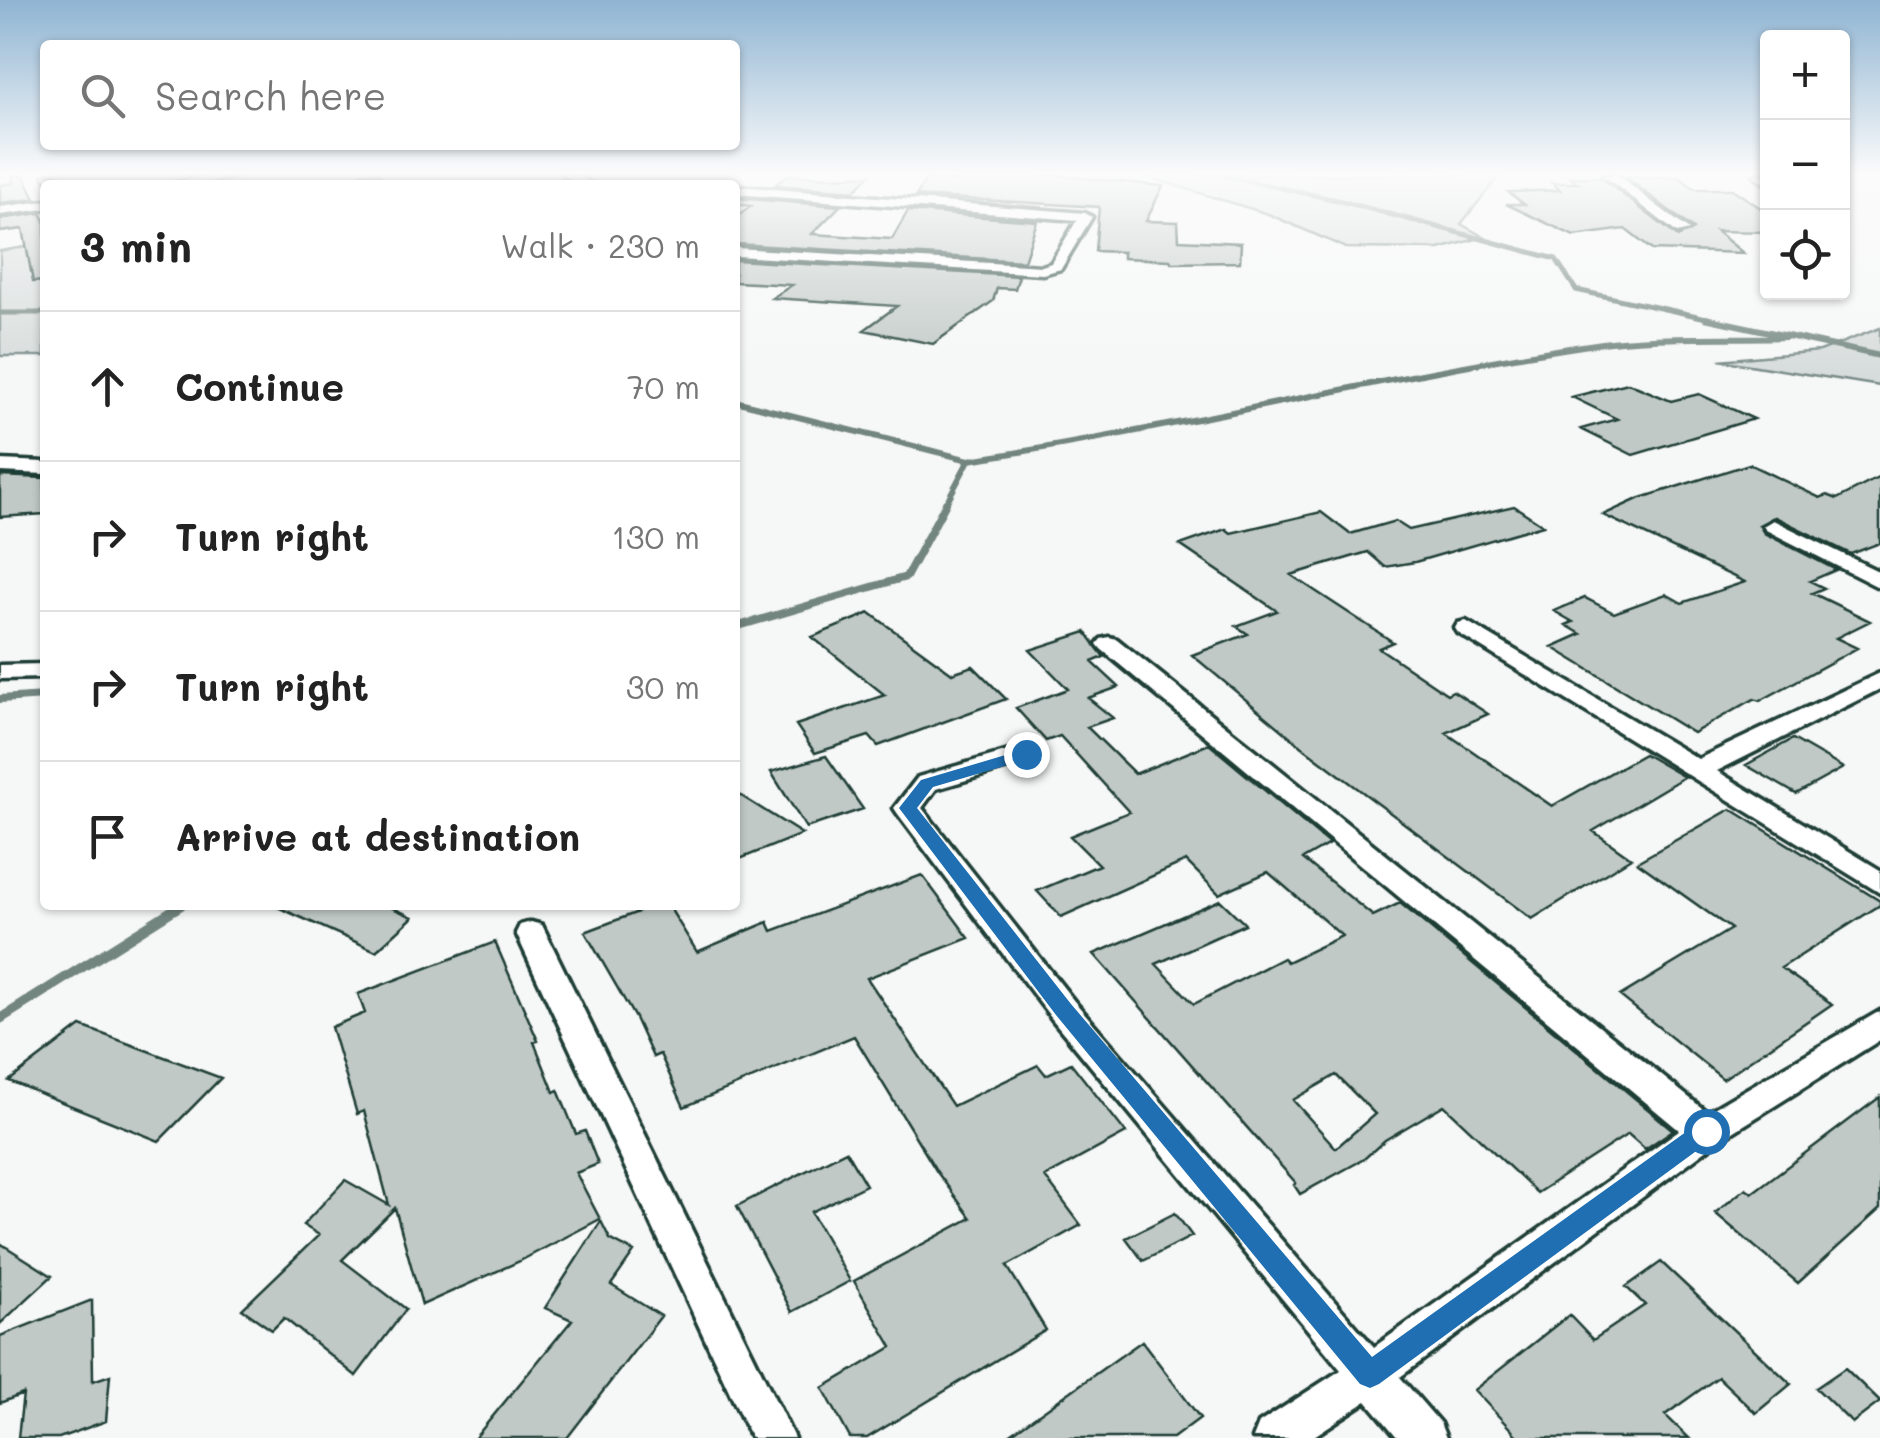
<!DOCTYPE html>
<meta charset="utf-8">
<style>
:root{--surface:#fff;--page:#f6f6f6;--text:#222;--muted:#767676;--line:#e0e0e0}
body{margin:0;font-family:Mali,sans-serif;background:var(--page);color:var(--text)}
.controls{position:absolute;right:30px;top:30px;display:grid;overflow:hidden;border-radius:10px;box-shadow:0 2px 8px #0004}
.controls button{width:90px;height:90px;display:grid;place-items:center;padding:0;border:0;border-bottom:2px solid var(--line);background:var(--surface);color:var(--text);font:50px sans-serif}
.stop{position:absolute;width:30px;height:30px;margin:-22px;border:8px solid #1f6fb2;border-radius:50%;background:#fff}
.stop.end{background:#1f6fb2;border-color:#fff;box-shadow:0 2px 10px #0008}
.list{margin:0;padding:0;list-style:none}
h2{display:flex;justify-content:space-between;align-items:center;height:130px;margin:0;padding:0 40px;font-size:42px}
h2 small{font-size:32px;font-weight:400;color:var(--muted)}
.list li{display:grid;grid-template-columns:65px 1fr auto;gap:30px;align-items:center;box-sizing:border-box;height:150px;padding:0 40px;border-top:2px solid var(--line)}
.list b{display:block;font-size:38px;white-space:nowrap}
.list em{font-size:32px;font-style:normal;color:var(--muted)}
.icon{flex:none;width:55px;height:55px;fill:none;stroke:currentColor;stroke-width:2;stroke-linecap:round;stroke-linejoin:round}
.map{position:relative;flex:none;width:1880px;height:1438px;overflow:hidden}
.search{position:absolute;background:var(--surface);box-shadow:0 2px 8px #0004;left:40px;top:40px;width:700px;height:110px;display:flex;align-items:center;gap:25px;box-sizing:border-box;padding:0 35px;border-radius:10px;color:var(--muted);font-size:38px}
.panel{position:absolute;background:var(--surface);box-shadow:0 2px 8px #0004;left:40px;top:180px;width:700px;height:730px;border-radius:10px}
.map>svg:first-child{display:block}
.green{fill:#d6dcdb;stroke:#7a8c88;stroke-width:2.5}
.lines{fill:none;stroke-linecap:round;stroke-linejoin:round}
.stream-far3{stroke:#72857f;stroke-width:5}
.stream-far2{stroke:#72857f;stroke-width:6}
.stream-far1{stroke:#72857f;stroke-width:8}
.stream{stroke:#72857f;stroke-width:10}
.building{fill:#c0c9c6;stroke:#1f3d34;stroke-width:2.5;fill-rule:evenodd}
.minor-casing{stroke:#1f3d34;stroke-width:7}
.minor{fill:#fff;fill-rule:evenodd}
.route{fill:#1f6fb2}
</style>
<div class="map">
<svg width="1880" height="1438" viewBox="0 0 1880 1438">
<rect width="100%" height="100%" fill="#f6f7f7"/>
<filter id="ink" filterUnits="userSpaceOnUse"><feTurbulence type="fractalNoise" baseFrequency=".01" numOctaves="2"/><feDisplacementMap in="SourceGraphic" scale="20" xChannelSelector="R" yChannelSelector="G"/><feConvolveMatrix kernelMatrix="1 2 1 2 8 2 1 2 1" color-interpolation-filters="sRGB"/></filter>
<g filter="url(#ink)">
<path class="green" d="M1141 175H1500L1461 224 1484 237 1439 249 1346 248 1268 214Z
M45 244V356H0V251Z
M1880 328V386L1719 360 1820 351Z"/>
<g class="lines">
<path class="stream-far3" d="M1221 175 1337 200 1556 259 1576 290 1716 320
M0 313H45"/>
<path class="stream-far2" d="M1705 318 1880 356
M735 401 969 460
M945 505 969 460C1177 429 1381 376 1589 345 1652 335 1721 339 1786 337"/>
<path class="stream-far1" d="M735 627 906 577 946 503
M0 699 45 696"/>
<path class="stream" d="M0 1019 181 905"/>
</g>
<path class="building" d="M13 175H24L35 199 0 203V185L14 183Z
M788 175 834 177 870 175 854 191 775 185Z
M962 175H1057L1163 186 1146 221 1178 222 1179 240 1241 243 1240 262 1172 263 1170 260 1123 258V252L1095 251 1099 207 916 196 926 179 957 181Z
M1570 177H1600L1678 237 1693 229 1626 177H1679L1695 189H1732L1768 213V232L1716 231 1743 253 1652 250 1625 229 1574 236 1506 204H1524L1508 192 1560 190 1552 183H1578Z
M735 198 840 206 812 234 892 239 908 211 1037 221 1024 261 735 244V218L751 206 735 204Z
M41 213 45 221V281L33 282 23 229 0 232V219Z
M735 260 1019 276 1015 289 997 288 993 301 933 344 864 330 897 306 772 298 792 285 735 282Z
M1628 383 1671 401 1699 394 1754 419 1633 455 1581 429 1617 419 1572 397Z
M1749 464 1820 498 1827 495 1837 499 1880 477V543L1851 554 1775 517 1759 525 1764 533 1836 570 1810 581 1824 588 1812 593 1870 621 1836 638 1857 648 1760 701 1754 699 1693 733 1552 647 1581 634 1566 625 1573 622 1554 611 1585 598 1614 613 1666 594 1682 603 1745 582 1603 515 1638 499Z
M0 476 45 478V514L0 517Z
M1514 506 1543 525 1415 562 1385 567 1368 552 1291 575 1393 642 1379 648 1447 694 1453 691 1488 714 1446 733 1552 806 1644 754 1684 777 1593 831 1631 858 1532 919 1305 749 1192 655 1248 634 1236 626 1277 611 1180 545 1226 529 1231 533 1321 512 1350 534 1395 521 1409 530Z
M870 613 952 673 973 666 1006 699 878 746 869 736 815 753 796 725 885 695 812 637Z
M1086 632 1104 657 1092 662 1119 687 1088 698 1113 718 1087 727 1135 774 1209 744 1329 844 1303 859 1373 916 1400 903 1673 1130 1645 1149 1628 1134 1537 1193 1444 1105 1385 1140 1364 1159 1300 1194 1294 1185 1296 1183 1094 954 1220 900 1245 924 1156 964 1194 1004 1283 958 1287 962 1342 936 1268 872 1219 894 1186 861 1061 917 1037 891 1099 865 1070 836 1129 812 1060 736 1046 741 1016 708 1068 689 1030 650ZM1336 1075 1375 1114 1336 1148 1293 1100Z
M1793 739 1843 768 1796 794 1746 765Z
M826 756 863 809 806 828 771 772Z
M735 792 802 834 735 861Z
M1731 809 1880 901V905L1781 968 1832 1004 1723 1079 1620 996 1731 929 1637 862Z
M922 875 969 938 867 978 953 1106 1038 1065 1046 1075 1071 1063 1126 1133 1045 1177 1081 1225 1007 1266 1046 1330 867 1438H850L823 1388 892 1347 854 1281 971 1218 937 1172 854 1036 684 1107 660 1054 653 1057 635 1018 585 932 638 912 635 905H668L697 952 768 922 772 931Z
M273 905H386L413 917 376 951Z
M495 942 538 1041 534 1042 554 1092 558 1090 576 1134 585 1131 598 1164 576 1173 600 1219 520 1261 422 1305 395 1208 342 1260 406 1309 356 1376 284 1318 272 1330 242 1309 319 1235 303 1225 345 1180 389 1205 364 1111 357 1114 331 1027 365 1013 358 994Z
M81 1026 221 1078 159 1141 9 1081Z
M1880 1097V1209L1798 1283 1715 1213 1746 1188 1752 1193Z
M846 1151 866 1185 811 1212 850 1281 792 1312 737 1206Z
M1175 1213 1192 1236 1143 1261 1126 1238Z
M601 1221 610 1239 634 1252 611 1285 661 1316 567 1438H475L572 1320 545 1308Z
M0 1243 52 1276 0 1324Z
M1661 1262 1791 1384 1756 1413 1718 1377 1665 1415 1689 1438H1519L1474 1390 1569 1315 1593 1340 1645 1305 1626 1287Z
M92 1300 93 1381 110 1375 106 1421 59 1438H18L23 1394 0 1403V1336Z
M1142 1341 1200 1418 1173 1438H1005Z
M1845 1368 1880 1402 1852 1423 1816 1388Z"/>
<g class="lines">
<defs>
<path id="minor" d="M44 175H56L62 185H50Z
M210 175H241L196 185H167Z
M363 175H377L386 185H373Z
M564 175H579L593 185H578Z
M1603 175H1617L1689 230 1677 233Z
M1754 175H1768V186Z
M735 186 1085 213 1092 217 1061 269 1043 274 735 256V248L1042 266 1051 263 1077 220 735 194Z
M45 201V209L0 215V207Z
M0 460 45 462V474L0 472Z
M1773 520 1880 572V588L1766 530 1763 526Z
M1466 621 1698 759 1880 673V689L1717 771 1880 870V893L1458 633 1455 628 1458 623Z
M1109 637 1117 639 1707 1112 1880 1011V1040L1717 1142 1400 1377 1440 1423 1446 1438H1398L1367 1401 1311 1438H1253L1259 1423 1341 1370 1052 1019 898 814 894 808 918 777 1026 746 1035 748 1039 754 1035 760 936 789 922 808 1074 1001 1374 1347 1679 1130 1101 649 1097 644 1101 639Z
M45 664V678L0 679V665Z
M531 922 542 925 546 933 794 1438H751L516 933 520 925Z"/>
</defs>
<use href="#minor" class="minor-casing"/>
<use href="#minor" class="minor"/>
</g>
</g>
<linearGradient id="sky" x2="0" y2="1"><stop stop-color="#8fb4d2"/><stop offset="0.46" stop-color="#fbfbfb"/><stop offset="1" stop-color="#fbfbfb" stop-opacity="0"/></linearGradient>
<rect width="1880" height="377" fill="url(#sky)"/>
<path class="route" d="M1026 749 1034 754 1032 758 933 787 917 808 1071 1004 1372 1357 1697 1124H1714L1717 1131 1714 1138 1379 1384 1370 1388 1360 1384 1056 1015 899 808 921 780Z"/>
</svg>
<div class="controls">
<button>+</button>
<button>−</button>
<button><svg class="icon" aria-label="locate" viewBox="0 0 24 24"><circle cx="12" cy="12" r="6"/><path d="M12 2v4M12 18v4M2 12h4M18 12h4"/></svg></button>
</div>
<div class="stop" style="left:1706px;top:1131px"></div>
<div class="stop end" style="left:1026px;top:754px"></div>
<div class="search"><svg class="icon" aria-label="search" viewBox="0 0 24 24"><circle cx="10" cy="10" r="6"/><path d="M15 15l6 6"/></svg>Search here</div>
<section class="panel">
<h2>3 min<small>Walk · 230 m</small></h2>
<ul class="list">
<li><svg class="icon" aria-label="ahead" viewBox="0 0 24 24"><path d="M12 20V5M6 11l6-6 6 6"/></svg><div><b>Continue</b></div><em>70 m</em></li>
<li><svg class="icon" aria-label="right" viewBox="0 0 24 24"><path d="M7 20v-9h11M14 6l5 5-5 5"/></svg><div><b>Turn right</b></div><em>130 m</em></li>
<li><svg class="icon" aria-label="right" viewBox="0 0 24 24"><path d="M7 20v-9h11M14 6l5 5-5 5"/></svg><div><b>Turn right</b></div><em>30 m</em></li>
<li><svg class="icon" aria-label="arrive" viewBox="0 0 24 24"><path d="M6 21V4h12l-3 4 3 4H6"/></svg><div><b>Arrive at destination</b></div></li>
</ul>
</section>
</div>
